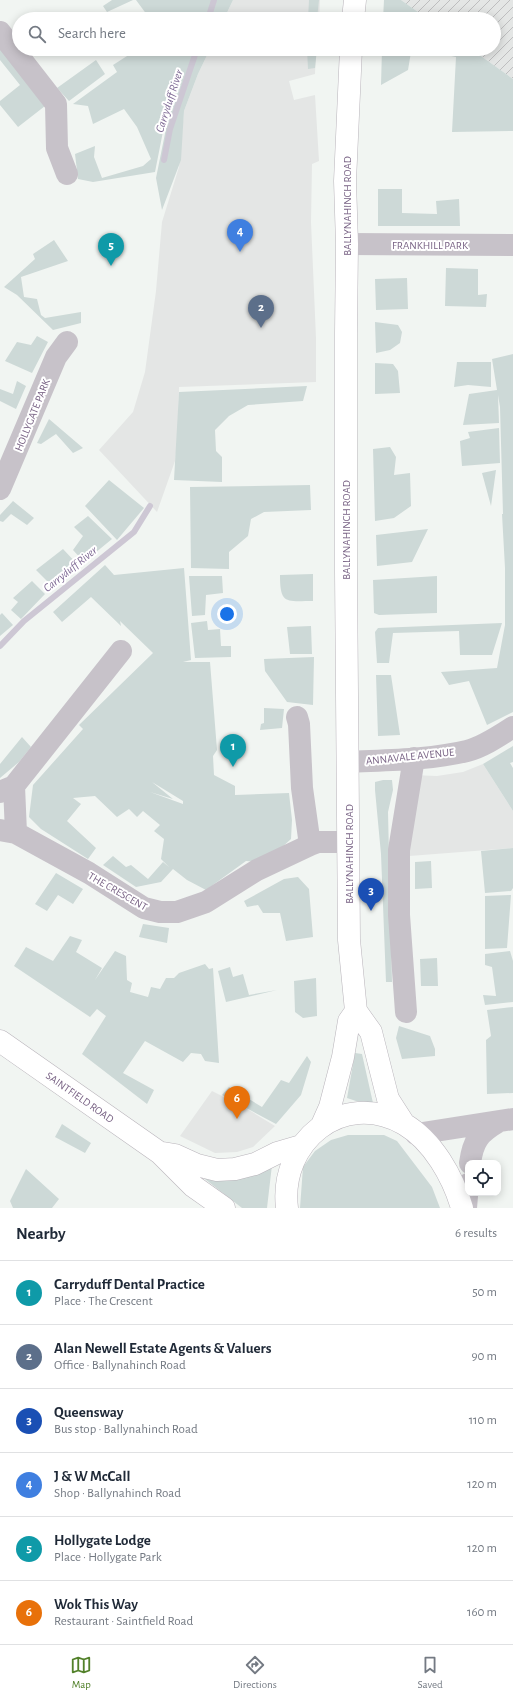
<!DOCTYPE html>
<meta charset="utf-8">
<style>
:root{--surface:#fff;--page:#f2f2f3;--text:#1f2937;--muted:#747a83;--line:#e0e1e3;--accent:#52812a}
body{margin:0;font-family:"Alegreya Sans",sans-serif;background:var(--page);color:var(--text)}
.controls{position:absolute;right:12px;bottom:12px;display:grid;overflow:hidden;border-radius:8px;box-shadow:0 2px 10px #0003}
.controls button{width:36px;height:36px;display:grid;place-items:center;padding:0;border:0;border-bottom:1px solid var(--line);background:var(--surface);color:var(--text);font:20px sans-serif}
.you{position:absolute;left:227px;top:614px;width:14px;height:14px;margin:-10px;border:3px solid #fff;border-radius:50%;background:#1a73e8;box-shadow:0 0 0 6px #1a73e833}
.badge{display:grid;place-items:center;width:26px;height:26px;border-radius:50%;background:var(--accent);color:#fff;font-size:13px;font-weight:700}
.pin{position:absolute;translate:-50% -33px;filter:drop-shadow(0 1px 2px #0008)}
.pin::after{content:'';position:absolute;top:21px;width:14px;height:12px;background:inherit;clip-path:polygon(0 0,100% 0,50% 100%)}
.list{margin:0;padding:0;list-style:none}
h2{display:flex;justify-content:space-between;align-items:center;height:52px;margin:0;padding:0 16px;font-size:17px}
h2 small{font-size:13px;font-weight:400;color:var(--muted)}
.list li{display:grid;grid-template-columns:26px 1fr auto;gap:12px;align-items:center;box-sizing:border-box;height:64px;padding:0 16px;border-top:1px solid var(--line)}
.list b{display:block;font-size:15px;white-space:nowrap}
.list p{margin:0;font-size:13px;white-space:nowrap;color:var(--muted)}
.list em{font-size:13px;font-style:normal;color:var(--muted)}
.icon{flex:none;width:22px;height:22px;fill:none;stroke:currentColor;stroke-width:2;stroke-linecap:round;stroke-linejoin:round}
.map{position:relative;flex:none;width:513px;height:1208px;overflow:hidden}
.search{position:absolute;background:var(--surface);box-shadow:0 2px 10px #0003;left:12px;right:12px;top:12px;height:44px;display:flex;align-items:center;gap:10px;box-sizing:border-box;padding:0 14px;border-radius:22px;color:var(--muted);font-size:15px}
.sheet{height:436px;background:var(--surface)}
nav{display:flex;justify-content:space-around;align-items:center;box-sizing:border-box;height:56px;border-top:1px solid var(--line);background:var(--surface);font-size:11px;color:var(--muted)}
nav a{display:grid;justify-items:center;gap:2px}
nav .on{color:var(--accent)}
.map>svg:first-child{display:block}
.built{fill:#e4e6e5}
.industrial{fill:url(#industrial-furrows)}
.green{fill:#cdd9d7;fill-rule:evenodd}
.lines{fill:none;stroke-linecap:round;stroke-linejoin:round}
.stream{stroke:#cdc7d4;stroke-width:6}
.highway-casing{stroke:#b9b4bb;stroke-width:23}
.minor{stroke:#c7c2c9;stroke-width:22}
.highway{stroke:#fff;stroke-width:22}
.labels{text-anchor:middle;stroke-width:4;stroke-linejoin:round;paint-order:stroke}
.street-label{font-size:11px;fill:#786284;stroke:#fff}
.water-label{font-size:12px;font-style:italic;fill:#806c96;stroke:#fff}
</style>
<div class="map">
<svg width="513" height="1208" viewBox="0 0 513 1208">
<defs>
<pattern id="industrial-furrows" width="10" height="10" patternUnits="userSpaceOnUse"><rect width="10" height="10" fill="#e4e6e5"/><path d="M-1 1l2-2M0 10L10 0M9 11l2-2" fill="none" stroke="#bebebf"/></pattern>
</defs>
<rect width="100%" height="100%" fill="#f1f5f2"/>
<path class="built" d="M233 0H320L319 19H224Z
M210 49H316L315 74 289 81 294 100 315 95 319 161 312 164 311 222 316 338V382L179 387 178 435 175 461 157 512 99 450 133 412 145 372 156 291 162 222 179 167 184 111 198 74Z
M483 764 513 811V848L409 856 412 775 437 776 463 772Z
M212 1091 244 1107 275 1126 253 1147 237 1152 215 1153 180 1136Z"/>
<path class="industrial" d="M401 0H513V79L471 49H494V19H428Z"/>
<path class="green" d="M112 0H133L107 12 103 6Z
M136 0H233L224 19H150Z
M309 0H319L317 19H308Z
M384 0H401L428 19H383Z
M0 47 45 106 18 127 0 105V101L20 85 0 60Z
M138 49H210L198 74 184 111 181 160 162 210 156 178 172 99 168 106 155 172 93 182 78 179 75 154 95 146 94 157 102 178 143 166 151 159 137 127 124 109 93 124 88 106 73 104 117 72 113 65Z
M307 49H317L315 68 308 69Z
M382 49H471L513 79V131L452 132 456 57 437 53 411 52 408 70 381 85Z
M96 60 105 74 69 101 57 88Z
M378 189H402V213L437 214 436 201 459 199 460 226H378Z
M54 240 68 261 21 277 24 297 37 299 41 315 45 318 81 312V323L53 330 17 295 4 287 35 259 33 254Z
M446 268 478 269V295L487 294 486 307 445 306Z
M407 278 408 309 376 310 375 279Z
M375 322 398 325 402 332 400 343 390 350 376 353Z
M37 336 48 342 32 373 5 361 17 342 31 345Z
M513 354V712L487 725 469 681 449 685 441 672 497 668 505 625V568L502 514H503L500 407 498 395 499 423 463 425 469 394 497 390 492 359Z
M457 362H491V387L468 385 454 387Z
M375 363 393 364 398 371 400 393 375 394Z
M17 381 26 386 16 409 0 401V389L13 394Z
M307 386 303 401 248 405 229 416 215 430 216 451 222 457V482L174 480 179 392Z
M49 419 83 448 73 453 56 434 41 444 37 443Z
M499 428 500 463 462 466 460 441 470 438 468 432Z
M390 447 396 457 394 475 410 473 411 506 394 518 375 521 373 449Z
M496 470 491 506 482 473Z
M109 480 144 508 117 540 85 506Z
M310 485 311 510 264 512 251 519 248 536 229 552V569L191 568 190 487Z
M13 501 34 518 27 525 11 514 3 522 0 521V515Z
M88 516 112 539 84 562 73 550 83 536 74 527Z
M428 529 412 562 377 566 376 535Z
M63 549 79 566 53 587 36 570Z
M105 565 114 575 184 568 191 660 183 662H210L217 750 213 756 214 775 235 786V795L289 793 292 820 291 839 280 849 258 862 246 861 206 890 187 880 173 869 161 882 136 887 103 865 113 856 126 867 131 865 148 879 163 862 169 867 161 859 164 839 154 831 160 825 143 811 137 817 129 809 117 817 95 796 73 798 81 804 67 821 96 848 88 859 41 829 29 817 33 785 83 729 79 725 153 653 120 621 121 626 91 597 62 622 53 612ZM152 782 183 801V804L150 792 173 799Z
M313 574V601C286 601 280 605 280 575Z
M189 576H222L223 593 206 595 205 615 192 616Z
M437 576V613L379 615 374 613 373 580Z
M32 581 45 594 21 619 11 610 18 602 13 598Z
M2 613 13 625 0 636V615Z
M207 621 208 630 220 629 221 646H231V657L195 658 191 623Z
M502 623 492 655H460L459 631 393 633 389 663H377L375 632 378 628Z
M311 626 312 654H290L287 627Z
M314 657 313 705 287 702 265 671 264 659Z
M376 675H391L400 735 378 736Z
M264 708 284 709 282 728 260 730 261 724 264 723Z
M22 737 31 747 19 762 0 778V764Z
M513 746V762L510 763 513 768V811L483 764Z
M383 780H392L393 790 388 812 392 982H386L381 854 375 790V782Z
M513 848V888L511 891 485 893 481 851Z
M431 861 432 888 415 889V862Z
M56 873 83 889 73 904 58 895 47 911 35 904Z
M298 877 309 889 313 937 286 941 280 913H263L258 905 247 907 244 901 284 879Z
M511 895 507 948 485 949V896Z
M143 924 169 928 167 943 139 937Z
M70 936 82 940 76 952 102 968 95 980 115 951 126 956 127 980 132 983 130 992 148 997 151 987 160 989 166 978H174L179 973 205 964 209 969 213 968 219 1063 205 1061 201 1054 191 1053 183 1062 145 1041 123 1073 154 1090 147 1104 82 1054 106 1016 97 1009 90 1017 14 966 26 947 53 961Z
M510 951 513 961V1002L485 1005 483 995 496 996 492 967 485 965V954Z
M437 958 438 986H421L420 959Z
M230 967 233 977 243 974 249 995 277 990 226 1002 218 971Z
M316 978 317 1016 303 1018 295 1012 294 981Z
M513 1007V1093L487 1094 486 1040 491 1036 487 1010Z
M399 1026 430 1036 435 1049V1056L402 1059 396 1038Z
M355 1053 362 1054 373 1103 356 1101 347 1098Z
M307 1056 311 1062 301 1095 276 1124 222 1095 229 1087 262 1107 281 1080 289 1083Z
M62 1124 91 1143 85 1153 55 1137Z
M348 1135H384L397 1141 432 1187 440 1208H300L303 1167 315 1151 331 1140Z
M272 1165 267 1208H242L201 1176Z
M26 1169 59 1199 52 1208H13L10 1201Z"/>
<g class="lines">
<path class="stream" d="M208 19 214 0
M164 160 170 129 197 49
M0 646 24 621 134 532 150 506"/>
<defs>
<path id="highway" d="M353 19 355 0
M351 49 345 181 347 244 346 333V572L349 940 356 1011 371 1032 388 1099 404 1124
M0 1041 160 1153 193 1186 224 1208
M322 1125 330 1107 343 1057 349 1021 356 1011
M163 1153 175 1155 197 1165 217 1170 235 1169 255 1164 277 1153 301 1146
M287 1208C279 1142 342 1089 404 1124 433 1141 453 1177 462 1208"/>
</defs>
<use href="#highway" class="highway-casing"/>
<path class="minor" d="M0 32 56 104 57 148 67 174
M347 244 513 245
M0 489 56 357 67 342
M297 717 299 724 302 788 310 845
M348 762C388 760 429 760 467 751 483 747 499 736 513 727
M14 786 16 833
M0 792 14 786 121 651
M0 830 16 833 89 873 144 908 160 912H177L206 902 257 870 310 845 318 842H348
M406 1012 399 915V850L414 758
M416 1134 513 1119
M470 1163C473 1141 479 1133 498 1122
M466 1208 468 1184"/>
<use href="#highway" class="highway"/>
</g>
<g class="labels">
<g class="street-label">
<text transform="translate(347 206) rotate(-90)" y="4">BALLYNAHINCH ROAD</text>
<text x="430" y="249">FRANKHILL PARK</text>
<text transform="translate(32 415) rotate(-68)" y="4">HOLLYGATE PARK</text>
<text transform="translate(346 530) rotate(-90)" y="4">BALLYNAHINCH ROAD</text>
<text transform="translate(410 756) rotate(-6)" y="4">ANNAVALE AVENUE</text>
<text transform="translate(349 854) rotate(-90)" y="4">BALLYNAHINCH ROAD</text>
<text transform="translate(118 891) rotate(30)" y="4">THE CRESCENT</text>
<text transform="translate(80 1097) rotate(35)" y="4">SAINTFIELD ROAD</text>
</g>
<g class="water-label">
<text transform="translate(169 101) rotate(-72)" y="4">Carryduff River</text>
<text transform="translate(70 569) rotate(-39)" y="4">Carryduff River</text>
</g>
</g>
</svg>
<div class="controls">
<button><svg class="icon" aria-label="locate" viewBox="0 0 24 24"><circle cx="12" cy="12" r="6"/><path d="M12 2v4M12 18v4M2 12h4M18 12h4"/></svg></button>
</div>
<div class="you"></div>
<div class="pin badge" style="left:233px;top:767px;background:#0f9aa8">1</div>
<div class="pin badge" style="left:261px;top:328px;background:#5c6f8a">2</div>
<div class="pin badge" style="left:371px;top:911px;background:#1a4fb4">3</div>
<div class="pin badge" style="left:240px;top:252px;background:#3f7fe0">4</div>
<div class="pin badge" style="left:111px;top:266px;background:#0f9aa8">5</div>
<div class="pin badge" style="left:237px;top:1119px;background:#e8710a">6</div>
<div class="search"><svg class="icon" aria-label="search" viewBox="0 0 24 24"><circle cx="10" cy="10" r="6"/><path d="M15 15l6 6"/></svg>Search here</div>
</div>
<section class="sheet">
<h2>Nearby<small>6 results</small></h2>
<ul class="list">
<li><span class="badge" style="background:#0f9aa8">1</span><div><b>Carryduff Dental Practice</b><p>Place · The Crescent</p></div><em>50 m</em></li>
<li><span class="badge" style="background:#5c6f8a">2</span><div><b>Alan Newell Estate Agents &amp; Valuers</b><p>Office · Ballynahinch Road</p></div><em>90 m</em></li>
<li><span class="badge" style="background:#1a4fb4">3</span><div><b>Queensway</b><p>Bus stop · Ballynahinch Road</p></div><em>110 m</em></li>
<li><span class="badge" style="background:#3f7fe0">4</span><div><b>J &amp; W McCall</b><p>Shop · Ballynahinch Road</p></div><em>120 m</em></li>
<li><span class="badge" style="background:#0f9aa8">5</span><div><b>Hollygate Lodge</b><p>Place · Hollygate Park</p></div><em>120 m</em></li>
<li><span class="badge" style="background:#e8710a">6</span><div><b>Wok This Way</b><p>Restaurant · Saintfield Road</p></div><em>160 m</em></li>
</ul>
</section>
<nav>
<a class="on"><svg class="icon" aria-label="map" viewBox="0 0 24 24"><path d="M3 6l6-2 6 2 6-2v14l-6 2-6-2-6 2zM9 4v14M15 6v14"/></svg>Map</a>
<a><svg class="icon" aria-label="directions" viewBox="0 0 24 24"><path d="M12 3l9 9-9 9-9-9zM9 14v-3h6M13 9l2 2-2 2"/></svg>Directions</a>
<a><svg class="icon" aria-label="saved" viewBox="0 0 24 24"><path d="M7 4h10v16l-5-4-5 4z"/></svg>Saved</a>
</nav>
